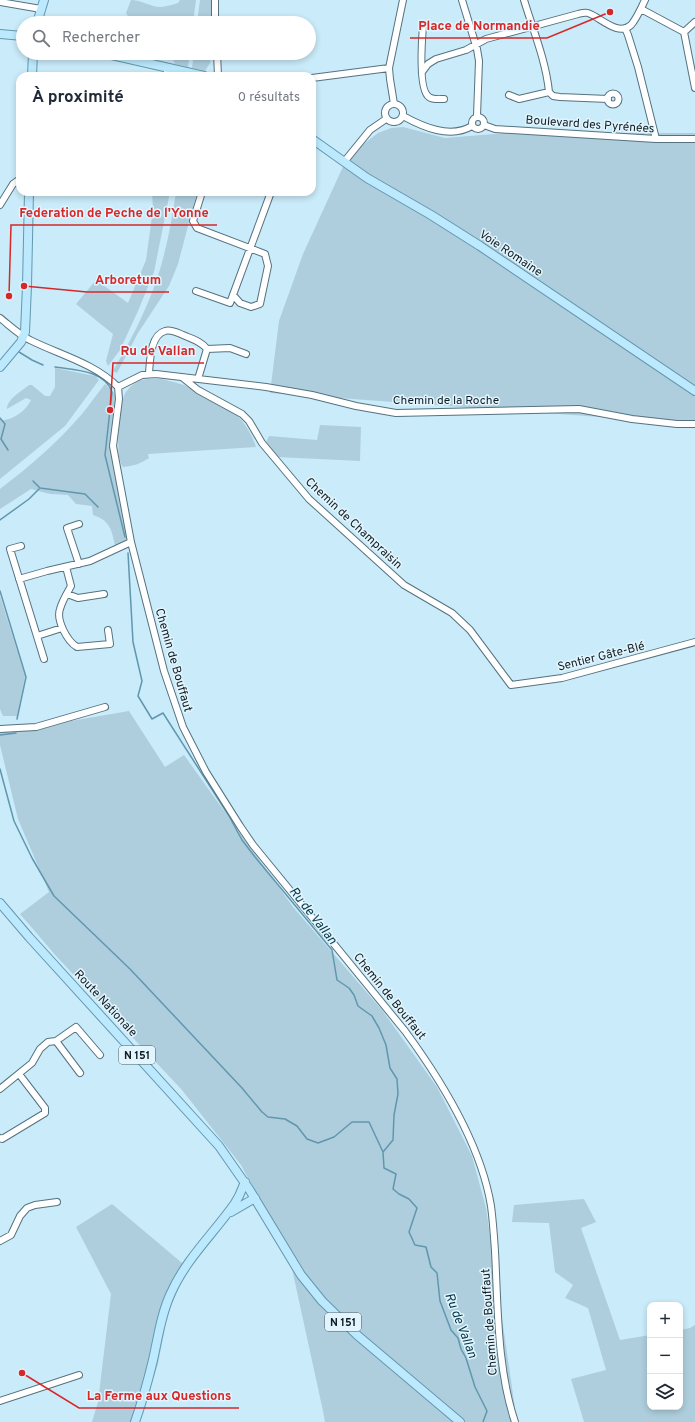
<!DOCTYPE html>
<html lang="fr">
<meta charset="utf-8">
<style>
:root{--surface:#fff;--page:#f6f6f7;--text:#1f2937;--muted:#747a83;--line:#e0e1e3}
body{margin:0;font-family:Overpass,sans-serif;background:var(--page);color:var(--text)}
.controls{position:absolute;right:12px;bottom:12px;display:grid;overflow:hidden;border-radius:8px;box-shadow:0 2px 6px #0003}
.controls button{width:36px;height:36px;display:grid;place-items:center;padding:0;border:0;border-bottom:1px solid var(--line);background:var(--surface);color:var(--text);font:20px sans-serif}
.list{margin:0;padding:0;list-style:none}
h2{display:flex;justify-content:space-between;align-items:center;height:52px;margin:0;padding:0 16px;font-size:17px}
h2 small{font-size:13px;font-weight:400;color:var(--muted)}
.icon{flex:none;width:22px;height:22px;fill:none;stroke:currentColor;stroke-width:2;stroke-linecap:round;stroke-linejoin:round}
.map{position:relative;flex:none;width:695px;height:1422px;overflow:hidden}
.search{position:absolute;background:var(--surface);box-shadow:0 2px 6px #0003;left:16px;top:16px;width:300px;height:44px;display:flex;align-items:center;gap:10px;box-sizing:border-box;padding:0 14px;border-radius:22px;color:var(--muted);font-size:15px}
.panel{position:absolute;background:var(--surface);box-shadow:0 2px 6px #0003;left:16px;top:72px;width:300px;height:124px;border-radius:12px}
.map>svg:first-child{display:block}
.green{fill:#aecedd}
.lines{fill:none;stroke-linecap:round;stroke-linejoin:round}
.stream{stroke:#6197ae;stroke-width:1.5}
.minor-casing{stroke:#55727f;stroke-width:8}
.major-casing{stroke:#6398af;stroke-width:10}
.minor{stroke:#fff;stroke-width:6}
.major{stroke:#bce9fd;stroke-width:8}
.labels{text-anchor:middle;stroke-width:3;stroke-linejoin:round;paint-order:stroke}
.shield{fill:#e2f5fe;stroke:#505e64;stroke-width:1}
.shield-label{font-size:11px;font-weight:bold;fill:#111d22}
.street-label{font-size:12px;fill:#111d22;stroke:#e2f5fe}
.water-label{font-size:13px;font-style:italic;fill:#053748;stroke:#e2f5fe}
.leader{fill:none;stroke:#d62828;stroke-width:1.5}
.callout-dot{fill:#d62828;stroke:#e2f5fe;stroke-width:1.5}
.callout-label{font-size:13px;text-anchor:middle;font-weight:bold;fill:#d62828;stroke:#e2f5fe;stroke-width:3;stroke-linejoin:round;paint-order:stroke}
</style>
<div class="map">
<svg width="695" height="1422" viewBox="0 0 695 1422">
<rect width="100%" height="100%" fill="#caebf9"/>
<path class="green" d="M131 0C141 0 149 6 159 7 164 7 172 5 178 3L180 0H196L193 23H155L145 19 129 18 126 13Z
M200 0H212L211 23H197Z
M177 53H190L188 67 175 64 173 60Z
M194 53H212L210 63 205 71 192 68Z
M403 127 445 138 506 133H695V424L270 393 279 321 303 254 341 171 348 156 378 133 391 128Z
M152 192H170L154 272 138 311 120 350 108 366 106 361 113 334 76 304 96 280 128 303 146 260 153 209Z
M176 192H197L178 264 169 286 138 333 117 373 113 371C130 342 146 311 157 279 166 252 172 220 176 192Z
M55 368 95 376 99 380 65 426 0 479V420C12 421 26 411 31 400L26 398 7 409C7 399 22 391 29 385H32L45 396H50L55 387Z
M147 379H162L184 385 238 416C246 425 252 435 256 447L148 454 149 458C140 464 133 466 123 467 114 457 119 402 126 392 132 384 138 380 147 379Z
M105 384 116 395 110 446 128 540 115 545C111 528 110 521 93 515L92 506 76 504 68 495 50 494 31 489 0 509V489C29 467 58 442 82 414 90 404 97 394 105 384Z
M320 425 361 427 360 461 277 457 266 442 269 436 317 440Z
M0 596 25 676 17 716H3L0 709Z
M129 711 165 767 184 755 293 907 382 1010 437 1087 472 1156 486 1208 517 1422H325L323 1411 289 1255 241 1165 182 1090 57 957 20 914 49 892 18 819 0 745V733Z
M584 1199 596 1222 581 1228 620 1340 650 1335V1407H680V1330L690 1328 695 1325V1422H584L571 1379 606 1370 588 1308 565 1298 573 1285 555 1272 549 1223 512 1222 514 1205Z
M112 1204 188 1268 168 1312 158 1364 139 1422H92L98 1402 111 1294 76 1227Z"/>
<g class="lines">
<path class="stream" d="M19 352 32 360 43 365
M55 367C74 370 105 370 112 392L105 455 125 537
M0 418 5 424 1 439 8 450
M33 481 40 488 85 494 98 507
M0 520 29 499 39 489
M128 553 133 642 142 681 138 696 152 719 163 713 229 816 242 840 255 857 332 950 337 980 349 988 354 995 358 1006 372 1016 379 1028 386 1045 390 1068 397 1079 398 1094 394 1115 393 1140 383 1152 384 1168 396 1174 393 1189 399 1194 409 1199 417 1208 409 1232 415 1245 426 1247 431 1267 437 1273 440 1301 451 1330 458 1338 461 1349 466 1358 475 1387 487 1411 483 1422
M0 591 26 677 17 719
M0 735 16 733
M0 769 14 821 32 858 54 896 130 969 242 1088 262 1112 268 1117 285 1119 297 1126 307 1139 318 1143 334 1137 352 1122H369L383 1152"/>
<defs>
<path id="minor" d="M215 0V23
M462 0 477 49 479 61 477 116
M524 0C533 30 546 61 549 92L553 96 560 97 608 99
M0 2 41 9
M641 9 684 32 695 88
M423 26C422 39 418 90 429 97 433 100 440 99 444 99
M625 28 628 35 638 67 656 139
M684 32 695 22
M217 53 218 76
M422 72 428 64 436 59 466 50 486 39 578 14C582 13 585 12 588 13 600 17 618 37 631 25 637 18 641 8 645 0
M165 76 169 69
M312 78 389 68
M607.5 99a5.5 5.5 0 1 1 11 0a5.5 5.5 0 1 1-11 0Z
M509 95 519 99 549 92
M385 113a9 9 0 1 1 18 0a9 9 0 1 1-18 0Z
M394 104 390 79 389 68 403 0
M403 116C423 127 450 139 472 126
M472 123a6 6 0 1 1 12 0a6 6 0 1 1-12 0Z
M484 125 495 129 656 139H695
M344 162 370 130 386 119
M202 192 193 221 197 228 265 254 268 266 260 304 251 307 240 303 233 295
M0 205 13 184 20 179
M196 291 230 303 271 192
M0 318C9 325 19 335 30 340 60 355 94 363 118 387L119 399 113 446 131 542 164 671 183 727 206 772 240 826 253 845 405 1031C441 1080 481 1145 491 1206 493 1221 494 1236 495 1251 498 1308 497 1368 515 1422
M207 349 230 348 246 354
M149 373C150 362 150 335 165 331 171 329 178 333 183 335 192 339 201 341 207 349L198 379
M183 378 198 390 242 414 249 421 262 443 309 499 404 585 452 613 470 630 511 685 562 678 695 642
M118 387 142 375 156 374 266 387 312 395 356 406 396 413 579 409 632 419 677 424H695
M79 524 67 528 79 564
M21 546 10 549 44 659
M66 567 71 586C67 593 62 601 60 609 56 620 67 641 77 647L110 644 108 630
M19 579 47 571 90 561 131 542
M67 594 78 598 104 594
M37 636 62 628
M0 729 36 727 105 707
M56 1041 80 1073
M0 1089 32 1063 40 1049 48 1042 56 1041 76 1027 100 1055
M0 1138 2 1139 45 1113V1108L19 1074
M0 1241 11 1235 20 1216 27 1208 35 1205 57 1202
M0 1401 79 1375"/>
<path id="major" d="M37 23 44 0
M0 34 23 36
M103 53 204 76
M32 76 33 53
M312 139 367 178 431 215 480 246 695 391
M0 367 21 342 25 332 27 286 29 192
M0 903 29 937 219 1146 249 1189 301 1275 322 1301 357 1335 460 1422
M231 1212 255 1198
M135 1422C142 1402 148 1381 153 1360 158 1338 161 1314 171 1293 186 1259 214 1233 235 1203L239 1196 245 1182"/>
</defs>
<use href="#minor" class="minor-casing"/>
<use href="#major" class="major-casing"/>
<use href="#minor" class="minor"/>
<use href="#major" class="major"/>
</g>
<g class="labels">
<g class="shield">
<rect x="119" y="1046" width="36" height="18" rx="3"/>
<rect x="325" y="1313" width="36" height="18" rx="3"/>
</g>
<g class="shield-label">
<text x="137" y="1059">N 151</text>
<text x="343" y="1326">N 151</text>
</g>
<g class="street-label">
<text transform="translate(590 124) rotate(4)" y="4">Boulevard des Pyrénées</text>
<text transform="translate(511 253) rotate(34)" y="4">Voie Romaine</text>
<text x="446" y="404">Chemin de la Roche</text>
<text transform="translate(354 523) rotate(43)" y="4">Chemin de Champraisin</text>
<text transform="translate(601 656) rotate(-14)" y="4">Sentier Gâte-Blé</text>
<text transform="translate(174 660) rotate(74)" y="4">Chemin de Bouffaut</text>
<text transform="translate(390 996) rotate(51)" y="4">Chemin de Bouffaut</text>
<text transform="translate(106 1003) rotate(47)" y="4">Route Nationale</text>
<text transform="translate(489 1322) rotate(-94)" y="4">Chemin de Bouffaut</text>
</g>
<g class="water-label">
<text transform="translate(314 915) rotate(52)" y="5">Ru de Vallan</text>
<text transform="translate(462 1325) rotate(69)" y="5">Ru de Vallan</text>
</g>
</g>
<path class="leader" d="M610 12L547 38H410M9 296L11 225H217M24 286L87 292H169M110 410L113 363H204M22 1373L79 1408H239"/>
<g class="callout-dot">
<circle cx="610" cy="12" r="4"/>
<circle cx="9" cy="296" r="4"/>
<circle cx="24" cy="286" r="4"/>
<circle cx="110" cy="410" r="4"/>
<circle cx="22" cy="1373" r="4"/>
</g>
<g class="callout-label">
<text x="479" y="30">Place de Normandie</text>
<text x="114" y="217">Federation de Peche de l'Yonne</text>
<text x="128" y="284">Arboretum</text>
<text x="158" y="355">Ru de Vallan</text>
<text x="159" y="1400">La Ferme aux Questions</text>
</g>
</svg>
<div class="controls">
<button>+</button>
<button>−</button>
<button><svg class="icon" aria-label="layers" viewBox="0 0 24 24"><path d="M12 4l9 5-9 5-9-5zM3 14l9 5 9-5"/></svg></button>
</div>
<div class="search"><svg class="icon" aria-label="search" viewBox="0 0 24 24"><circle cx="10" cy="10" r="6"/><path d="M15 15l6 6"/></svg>Rechercher</div>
<section class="panel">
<h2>À proximité<small>0 résultats</small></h2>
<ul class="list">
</ul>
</section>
</div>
